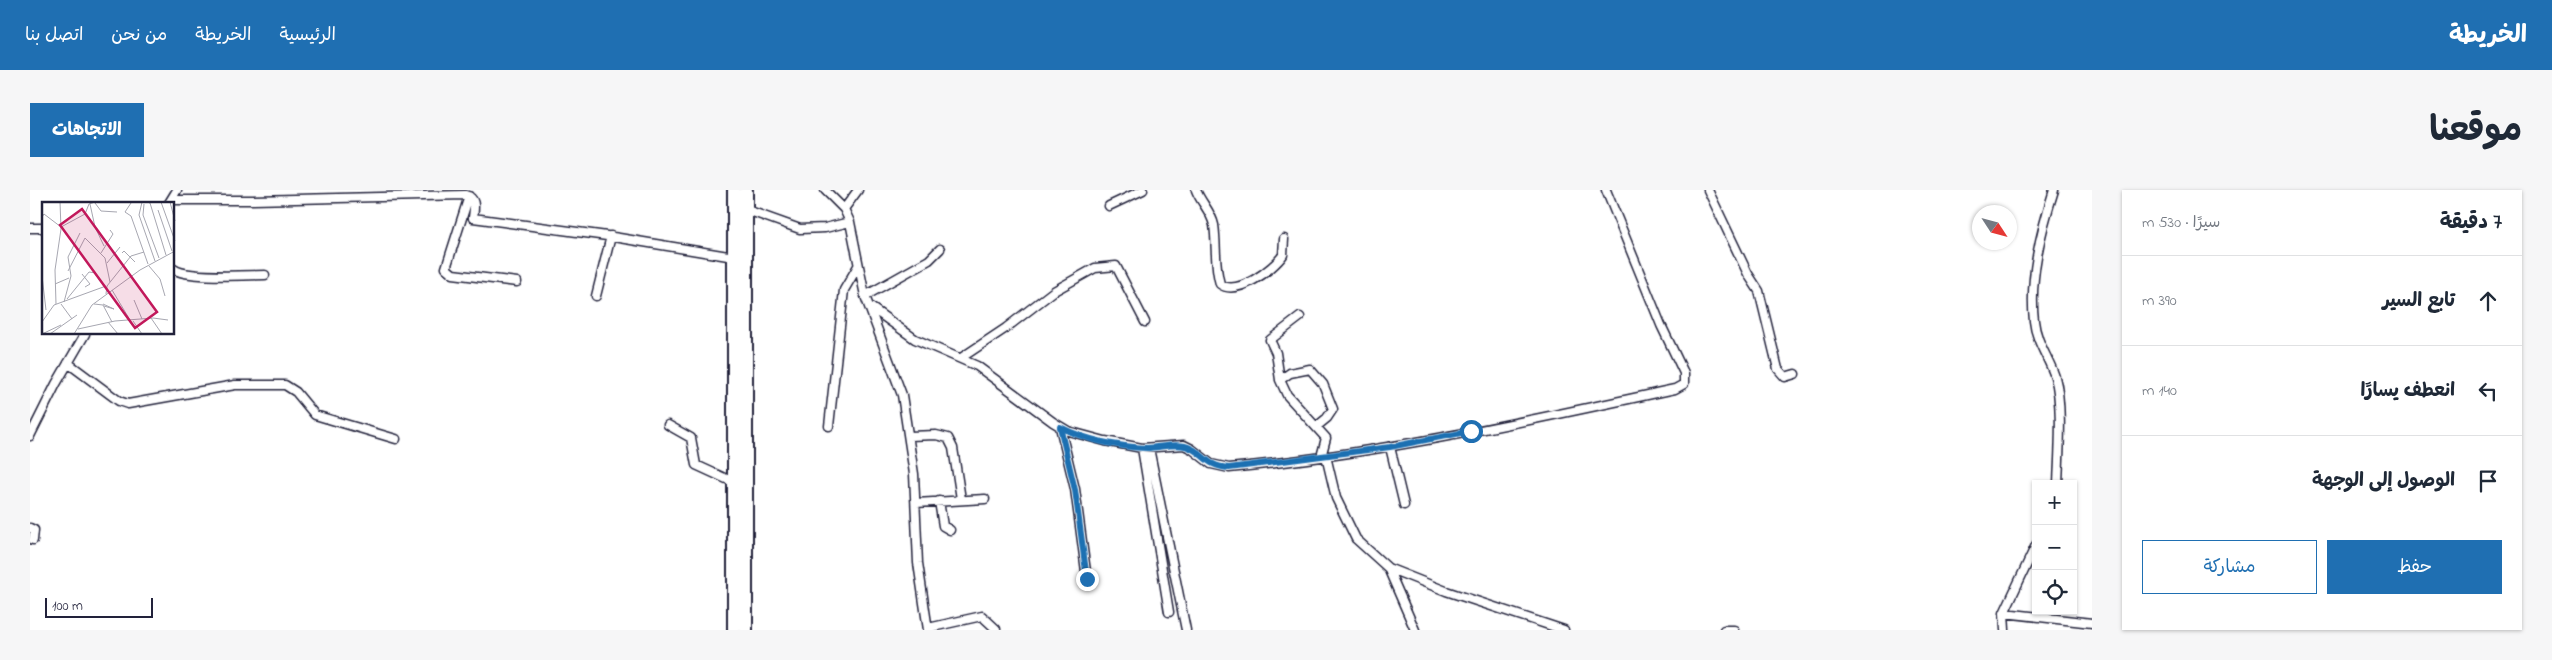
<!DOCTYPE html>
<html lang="ar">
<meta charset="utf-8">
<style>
:root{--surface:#fff;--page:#f6f6f7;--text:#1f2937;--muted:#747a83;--line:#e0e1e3;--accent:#1f6fb2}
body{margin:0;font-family:"Indie Flower","Playpen Sans Arabic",sans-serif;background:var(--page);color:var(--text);direction:rtl}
.controls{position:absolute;right:15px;bottom:15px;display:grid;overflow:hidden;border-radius:0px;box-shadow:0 1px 4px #0004}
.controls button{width:45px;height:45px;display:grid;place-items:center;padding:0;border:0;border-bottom:1px solid var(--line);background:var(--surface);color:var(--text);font:25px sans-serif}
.compass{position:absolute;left:1942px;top:15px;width:45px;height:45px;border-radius:50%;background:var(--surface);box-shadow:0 1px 4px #0004;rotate:126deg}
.scale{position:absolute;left:15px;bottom:12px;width:108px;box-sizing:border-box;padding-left:5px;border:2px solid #22223b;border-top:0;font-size:14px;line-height:18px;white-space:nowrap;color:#22223b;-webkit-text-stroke:4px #fff;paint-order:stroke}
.stop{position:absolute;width:15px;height:15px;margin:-11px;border:4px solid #1f6fb2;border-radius:50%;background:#fff}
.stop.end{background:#1f6fb2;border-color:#fff;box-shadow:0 1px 5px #0008}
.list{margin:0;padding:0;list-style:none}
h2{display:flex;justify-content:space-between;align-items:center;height:65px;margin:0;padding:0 20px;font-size:21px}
h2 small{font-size:16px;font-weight:400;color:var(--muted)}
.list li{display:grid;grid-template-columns:32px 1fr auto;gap:15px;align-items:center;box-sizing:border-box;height:90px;padding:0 20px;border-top:1px solid var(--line)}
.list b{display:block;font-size:19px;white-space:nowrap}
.list em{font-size:16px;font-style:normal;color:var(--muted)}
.actions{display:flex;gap:10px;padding:15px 20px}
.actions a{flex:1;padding:11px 0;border:1px solid var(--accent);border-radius:0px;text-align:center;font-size:18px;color:var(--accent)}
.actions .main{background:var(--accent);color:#fff}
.icon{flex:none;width:28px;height:28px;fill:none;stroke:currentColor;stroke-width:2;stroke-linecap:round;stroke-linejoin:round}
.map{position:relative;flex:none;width:2062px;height:440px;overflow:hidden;direction:ltr;border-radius:0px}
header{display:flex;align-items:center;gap:30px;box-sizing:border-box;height:70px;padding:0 25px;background:var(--accent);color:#fff}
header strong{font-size:24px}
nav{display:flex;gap:28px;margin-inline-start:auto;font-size:18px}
.intro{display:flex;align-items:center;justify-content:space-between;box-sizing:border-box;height:120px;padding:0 30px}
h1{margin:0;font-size:35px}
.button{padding:12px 22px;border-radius:0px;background:var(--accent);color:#fff;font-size:18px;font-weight:700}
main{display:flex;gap:30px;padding:0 30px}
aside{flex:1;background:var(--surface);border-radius:0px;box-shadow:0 1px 4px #0004}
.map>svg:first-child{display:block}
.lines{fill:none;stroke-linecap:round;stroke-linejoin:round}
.minor-casing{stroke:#22223b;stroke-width:11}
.trunk-casing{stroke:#22223b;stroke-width:16}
.minor{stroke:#fff;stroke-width:8}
.trunk{stroke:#fff;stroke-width:12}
.route{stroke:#1f6fb2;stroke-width:6}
.inset-road{fill:none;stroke:#a7a7b1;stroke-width:1}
.view{fill:#c2185b;fill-opacity:0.15;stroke:#c2185b;stroke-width:2.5}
.inset-edge{fill:none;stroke:#22223b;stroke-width:2.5}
</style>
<header>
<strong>الخريطة</strong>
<nav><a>الرئيسية</a><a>الخريطة</a><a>من نحن</a><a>اتصل بنا</a></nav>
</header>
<div class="intro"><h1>موقعنا</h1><a class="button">الاتجاهات</a></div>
<main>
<aside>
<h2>7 دقيقة<small>سيرًا · 530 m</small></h2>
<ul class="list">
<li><svg class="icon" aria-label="ahead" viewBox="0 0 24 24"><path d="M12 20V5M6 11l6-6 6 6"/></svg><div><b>تابع السير</b></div><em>390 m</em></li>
<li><svg class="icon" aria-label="left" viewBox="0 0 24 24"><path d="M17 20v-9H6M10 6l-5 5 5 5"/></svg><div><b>انعطف يسارًا</b></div><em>140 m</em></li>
<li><svg class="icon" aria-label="arrive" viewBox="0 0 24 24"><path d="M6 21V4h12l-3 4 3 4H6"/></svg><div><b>الوصول إلى الوجهة</b></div></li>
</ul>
<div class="actions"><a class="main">حفظ</a><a>مشاركة</a></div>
</aside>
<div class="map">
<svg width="2062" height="440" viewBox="0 0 2062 440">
<rect width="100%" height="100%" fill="#fff"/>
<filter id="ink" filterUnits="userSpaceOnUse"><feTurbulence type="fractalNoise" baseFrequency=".02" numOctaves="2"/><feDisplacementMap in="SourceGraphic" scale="10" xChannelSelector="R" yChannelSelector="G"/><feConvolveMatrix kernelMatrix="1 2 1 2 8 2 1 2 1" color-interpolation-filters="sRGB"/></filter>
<g filter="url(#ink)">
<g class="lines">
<defs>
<path id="minor" d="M795 0 814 19 820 32 835 106 872 205 884 284 888 373 898 440
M1166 0C1171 13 1181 21 1184 35 1187 55 1184 74 1190 94 1207 107 1243 79 1253 65L1254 49
M1678 0 1718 84 1729 101 1748 179 1755 187 1765 184
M2024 0C2011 41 1999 88 2004 131 2006 152 2019 168 2025 187 2033 215 2029 264 2028 294
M439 6 416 78 423 84 487 92
M142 10H223L435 5C447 8 444 18 443 28L577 46 704 67
M139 13 147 0
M1079 16 1113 0
M814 19 828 0
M717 20 770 39 795 38 820 32
M0 38H14
M144 79C156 89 217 85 235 85
M566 106 581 46
M835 106 899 70 910 59
M839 116 885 149 947 176 1023 232 1038 241 1075 251 1112 258 1154 255 1162 259 1181 274 1199 278C1350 264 1497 231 1645 199L1654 194V183L1631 135 1576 0
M931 168 976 138 1024 101 1065 78 1086 76 1115 132
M38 173 89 211 98 214 205 195H255L266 202 285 225 366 249
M1250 190 1246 163 1240 150 1270 127
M638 235 661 248 666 275 703 292
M799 236 814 100 828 76
M1030 237 1045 299 1057 389
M1286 237 1297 228 1303 219 1293 194 1280 179 1260 183 1250 190 1257 205 1296 248 1291 267
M0 246 26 194 55 144
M879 246 906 245 918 248 923 258 931 309
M1360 257 1374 315
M1112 258 1139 422
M1119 258 1156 440
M1296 266 1306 308 1326 349 1358 378 1416 401 1534 440
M909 311 913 336 920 340
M886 313 955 309
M0 338 4 340 3 350
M1358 378 1385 440
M1974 423 2062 433
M898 438 952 426 966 439
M1694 440H1704
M1975 440 1974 423 2006 355"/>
<path id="trunk" d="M704 440V0
M716 440V0"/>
</defs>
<use href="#minor" class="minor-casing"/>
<use href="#trunk" class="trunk-casing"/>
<use href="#minor" class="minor"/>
<use href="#trunk" class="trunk"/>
</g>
</g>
<g class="lines" filter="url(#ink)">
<path class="route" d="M1057 389 1045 300 1030 237C1055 250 1089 257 1117 258 1129 258 1143 253 1155 256 1173 260 1175 277 1199 278L1360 257 1441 241"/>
</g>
<g transform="translate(12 12)">
<rect width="132" height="132" fill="#fff"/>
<path class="inset-road" d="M100 0 97 13 113 59M105 0 108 1 124 53M119 0 133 39M128 0 133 19M53 1 59 9 75 10M89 1 83 10 89 14 106 62M48 2 53 25 62 44M102 2 101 13 117 56M116 8 130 49M0 15 2 12 19 25 43 12 47 2 53 0M59 51 71 32 68 28M80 51 82 49 93 60M65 61 78 45M107 64 118 77 123 94M26 69 43 36 63 56 68 80M40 72 48 82 43 85M0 74 4 108M13 82 27 76M70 88 88 118M64 92 65 84 89 54 102 50M25 97 47 70 54 71M92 98 100 117M22 100 29 74 26 55 38 31M14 102 13 68 19 27 18 0M19 102 30 117M52 102 61 103 70 120M61 102 72 107 62 104M109 116 120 132M91 119 100 132M0 120 12 103 64 84M66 120 76 132M36 127 73 119 111 116 126 118M0 132 19 123M8 132 35 113M32 132 50 103 98 68 133 49"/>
<path class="view" d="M40 7 115 110 93 126 18 23Z"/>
<rect width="132" height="132" class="inset-edge"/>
</g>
</svg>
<div class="controls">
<button>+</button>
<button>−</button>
<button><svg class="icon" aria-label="locate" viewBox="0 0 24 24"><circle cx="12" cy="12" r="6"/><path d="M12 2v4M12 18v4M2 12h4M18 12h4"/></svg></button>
</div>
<svg class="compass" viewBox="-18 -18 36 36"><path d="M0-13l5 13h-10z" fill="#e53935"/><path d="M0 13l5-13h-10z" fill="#747a83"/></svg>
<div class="scale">100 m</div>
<div class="stop" style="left:1441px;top:241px"></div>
<div class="stop end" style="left:1057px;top:389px"></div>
</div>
</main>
